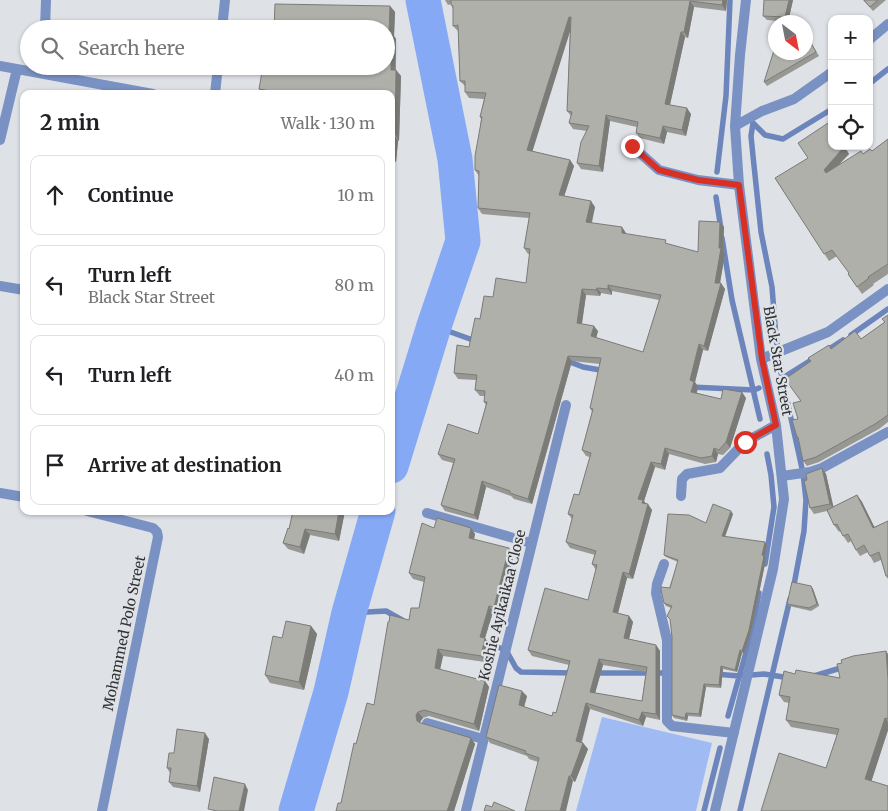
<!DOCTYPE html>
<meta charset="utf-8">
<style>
:root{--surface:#fff;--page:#f2f2f2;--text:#202124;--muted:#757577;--line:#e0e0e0}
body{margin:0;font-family:Merriweather,serif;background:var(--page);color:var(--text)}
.controls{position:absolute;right:15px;top:15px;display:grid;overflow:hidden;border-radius:10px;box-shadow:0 1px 4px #0004}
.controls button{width:45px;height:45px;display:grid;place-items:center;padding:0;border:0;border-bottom:1px solid var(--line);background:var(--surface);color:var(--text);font:25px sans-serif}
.compass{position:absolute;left:768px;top:15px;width:45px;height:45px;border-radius:50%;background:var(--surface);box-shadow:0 1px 4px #0004;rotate:148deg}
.stop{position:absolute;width:15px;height:15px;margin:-11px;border:4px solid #d93025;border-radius:50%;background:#fff}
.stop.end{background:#d93025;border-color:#fff;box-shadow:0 1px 5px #0008}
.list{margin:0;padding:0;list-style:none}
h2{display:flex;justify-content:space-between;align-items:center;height:65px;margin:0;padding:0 20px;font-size:21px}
h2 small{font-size:16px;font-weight:400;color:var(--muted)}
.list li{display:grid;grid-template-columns:32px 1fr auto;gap:15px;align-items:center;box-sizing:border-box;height:80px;margin:0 10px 10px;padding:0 10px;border:1px solid var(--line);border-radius:10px}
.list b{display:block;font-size:19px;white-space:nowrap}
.list p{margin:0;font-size:16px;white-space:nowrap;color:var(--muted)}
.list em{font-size:16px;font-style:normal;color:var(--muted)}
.icon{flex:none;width:28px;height:28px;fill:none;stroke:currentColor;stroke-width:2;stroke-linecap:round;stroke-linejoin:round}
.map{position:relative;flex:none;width:888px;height:811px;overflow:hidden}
.search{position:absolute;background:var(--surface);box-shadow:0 1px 4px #0004;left:20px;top:20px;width:375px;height:55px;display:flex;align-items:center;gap:12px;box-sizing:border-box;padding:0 18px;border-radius:28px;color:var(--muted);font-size:19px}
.panel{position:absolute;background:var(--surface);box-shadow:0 1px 4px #0004;left:20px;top:90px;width:375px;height:425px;border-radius:10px}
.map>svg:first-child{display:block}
.grass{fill:#a0bbf4}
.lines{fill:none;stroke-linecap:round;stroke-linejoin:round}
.stream{stroke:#6c85bc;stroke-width:5.5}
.river{stroke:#86a9f6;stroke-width:35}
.service{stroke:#7a91c3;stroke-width:10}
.minor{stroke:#7a91c3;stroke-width:10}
.wall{fill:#979793;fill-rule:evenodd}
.shaded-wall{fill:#7b7b78}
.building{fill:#b0b0ab;stroke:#7b7b78;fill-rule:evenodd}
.route{stroke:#d93025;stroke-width:6}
.labels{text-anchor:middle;stroke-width:4.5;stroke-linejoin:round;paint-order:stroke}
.street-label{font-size:14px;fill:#303133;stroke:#dee1e6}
</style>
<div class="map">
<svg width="888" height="811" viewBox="0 0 888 811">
<rect width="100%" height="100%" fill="#dee1e6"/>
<path class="grass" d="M602 717 712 743 696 811H576Z"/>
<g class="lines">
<path class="stream" d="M869 84 888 69
M753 123 751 136 753 156 761 232 772 287 776 337 781 373 803 473 806 500 804 531 793 590
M753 123 765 135 783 139 832 109
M717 172 726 96 730 0
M716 197 721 229
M722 238 732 300 760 419
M434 326 470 339 478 341
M851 335 888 309
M826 351 843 340
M565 360 583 367 606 371
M781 379 816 357
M691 387 754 390 759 388
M765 564 774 507 771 475 767 454
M349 613 386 611 402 620
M483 642 506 650 516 668 521 672 573 673
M595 673H668
M715 674 739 676 764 674 790 678
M814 676 844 667
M728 716 751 635 759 593
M704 811 720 748
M740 811 790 599"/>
<path class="river" d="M391 466 434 326 463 241 455 159 423 0
M296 811 331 692 349 613 378 511"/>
<path class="service" d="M632 146 659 170 698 180 739 185
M427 513 531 543"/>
<path class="minor" d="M45 29 46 0
M222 29 225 0
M869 40 888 24
M0 66 153 94
M215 94 218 66
M735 126 762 111 794 99 832 72
M0 140 17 69
M0 286 24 290
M761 359 828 332 888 289
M782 476 810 472 822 468 888 432
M0 493 24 497
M681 496 682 479 687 474 720 468 745 442 776 425
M87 511 153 528 157 532 158 537 102 811
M664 564 657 584 656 593 667 640V721L672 726 734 733
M427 723 483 739
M466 811 566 405
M715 811 773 569 784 499 776 425 761 359 739 185 735 126 740 55 746 0"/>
</g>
<path class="wall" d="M445 0H727L726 11 694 7 688 38 685 37 670 105 691 114 686 136 667 132 664 144 640 138 636 133 637 127 610 121 603 172 581 169 577 163 587 131 573 129 569 123 571 116 567 111 570 30 532 151 570 160 574 166 564 196 595 207 592 223 626 233V234L698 252 720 222 724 227 723 251 725 254 720 283 725 289 708 351 703 350 695 382 698 387 697 393 721 399 746 398 730 448 723 455 718 454 716 462 705 464 669 454 665 470 655 467 644 501 652 510 633 579 627 578 618 613 629 616 633 622 629 639 656 645 660 651V720L646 717 643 726 590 709 582 742 583 743 588 749 575 782 538 762 529 759 527 756 490 743 486 737 527 696 524 707 552 716 556 713 569 665 532 656 528 650 588 600 596 570 592 564 595 555 570 548 566 542 572 519 568 514 579 495 590 457 586 456 582 450 592 412 590 408 600 364 572 361 532 504 514 499 511 496 486 487 478 520 445 511 441 505 453 463 442 460 438 454 478 434 486 405 484 402 485 396H480L475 390 476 380 458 379 454 373 469 347 480 319 493 297 526 283 530 254H528L524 248 529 218 482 214 478 208 479 176 475 170 481 119 480 117 484 99 469 98 465 92V86L460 81 458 31 453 26V9L451 4 448 5ZM612 291 659 300 643 352 596 338 598 331 582 324 586 295 600 296 601 293 612 295ZM603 665 646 672 642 701 595 693Z
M793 0 788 22 767 20 763 16Z
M863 0H886L873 11Z
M390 6 395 12 394 36 396 39V70L401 76 399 141H398L396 162 391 161V94H262L259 89 386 66Z
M806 34 819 56 767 86 764 82Z
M888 139V274L873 284 874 285 862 294 848 274 849 273 837 256 829 261 775 178 844 146 849 154 839 164 872 151Z
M888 315V422L879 429 819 462 807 466 803 461 799 441 797 437 798 419 800 401 831 349 861 339 885 322Z
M822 468 826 474 833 507 857 495 862 502 874 527 888 521V579L886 576 881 560 874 563 868 552 860 556 856 550 851 541 848 543 840 531 839 532 834 525 827 511 814 514 810 508 807 480Z
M345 511 339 541 310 535 304 554 288 549 283 543 289 529Z
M733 514 725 537 765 542 767 545 765 556 766 559 751 632 744 654 742 653 737 672 723 669 721 688 706 687 701 717 688 716 687 721 674 718 672 715 671 608 666 606 664 603 678 562 666 557 664 555 706 523Z
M434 528H471L475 534 474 539 514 554 499 613 493 612 485 638 489 644 485 662 443 656 440 670 485 681 489 687 479 731 429 716 423 718 420 722 421 723 471 738 475 744 454 811H336L341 803 356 744 374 705 409 620 419 608 424 582 413 579 409 573Z
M811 586 813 589 819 606 811 611 789 606 787 604Z
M311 626 317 634 304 690 270 683 265 675 282 638Z
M888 654V730L871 781 826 768 837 735 791 727 786 720 789 703 784 702 779 695 795 674 840 678Z
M209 739 200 792 173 787 169 782 170 773 167 768 174 753Z"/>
<path class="shaded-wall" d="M723 0H727L726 11 722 5Z
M789 0H793L788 22 785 17Z
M690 1 694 7 688 38 684 32Z
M390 6 395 12 394 36 396 39 395 76 391 70 389 32Z
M569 17 573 22 531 156 527 150Z
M681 32 685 37 669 109 665 104Z
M396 70 401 76 399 141 395 134Z
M687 108 691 114 686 136 682 130Z
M606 115 610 121 603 172 599 166Z
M663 126 667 132 664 144 660 138Z
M393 134 398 141 396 162 391 156Z
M844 146 849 154 828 176 824 170Z
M570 160 574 166 563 200 559 195Z
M591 201 595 207 590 228 586 222Z
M720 222 724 227 723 251 725 254 719 288 715 283 719 248Z
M622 227 626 233V239L622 233Z
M721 283 725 289 708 351 704 346Z
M608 285 612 291V295L608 289Z
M597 288 601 293 600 296 596 290Z
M582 289 586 295 581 329 577 323Z
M594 326 598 331 595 342 591 336Z
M699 344 703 350 695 382 698 387 695 398 691 392 690 380Z
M568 356 572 361 532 504 528 499Z
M742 392 746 398 730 448 726 442Z
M665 448 669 454 665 470 661 464Z
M714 448 718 454 716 462 712 456Z
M651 462 655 467 644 501 647 506 643 504 638 499Z
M822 468 826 474 834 509 830 504Z
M482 481 486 487 478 520 474 515Z
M857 495 862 502 878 534 873 528Z
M648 504 652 510 633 579 629 574Z
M339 511H345L339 541 335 534Z
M731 511 733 514 724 539 722 536Z
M471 528 475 534 473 544 469 538Z
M305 529 310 535 304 554 300 547Z
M765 542 767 545 765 556 766 559 751 632 744 654 742 651Z
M509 548 514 554 499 613 494 607Z
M623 572 627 578 617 617 613 612Z
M811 586 813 589 819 606 817 604Z
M489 606 493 612 485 638 489 644 485 662 481 656 480 637Z
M629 616 633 622 628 643 624 638Z
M311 626 317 634 304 690 299 682Z
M656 645 660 651V720L656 714Z
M438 649 443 656 439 674 435 668Z
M740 650 742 653 737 672 735 670Z
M886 651 888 654V679Z
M599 659 603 665 594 697 590 692Z
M721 666 723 669 721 688 719 685Z
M485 681 489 687 479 731 474 724Z
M704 684 706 687 701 717 699 714Z
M522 691 527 696 523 711 519 705Z
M586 703 590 709 580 746 576 741Z
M418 712 423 718 420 722 422 727 417 721 416 715Z
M642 712 646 717 643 726 639 720Z
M686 713 688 716 687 721 685 718Z
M885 718 888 722V730L870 786 865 779Z
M205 733 209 739 200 792 197 786Z
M471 738 475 744 454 811H447Z
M583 743 588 749 575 782 571 776Z
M569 776 573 781 566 811H560Z
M245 784 248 790 244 811H239Z"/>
<path class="building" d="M451 0H723L722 5 690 1 684 32H681L665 104 687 108 682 130 663 126 660 138 636 133 638 122 606 115 599 166 577 163 581 142 589 126 569 123 572 112 567 111 571 17H569L527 150 570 160 559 195 591 201 586 222 622 227V233L666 240 665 243 698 252 699 221 720 222 719 248H721L715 283H721L704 346 699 344 690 380 694 382 691 392 721 399 723 389 742 392 726 442 719 450 714 448 712 456 701 458 665 448 661 464 651 462 638 499 643 500 642 503 648 504 629 574 623 572 613 612 629 616 624 638 656 645V714L642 712 639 720 586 703 576 741 583 743 571 776H569L560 811H525L539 758 525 753 526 751 486 737 499 685 522 691 519 705 552 716 553 712 556 713 570 661 528 650 545 588 588 600 597 565 592 564 596 551 566 542 573 515 568 514 574 494 579 495 591 453 582 450 593 409 590 408 601 358 568 356 528 499 510 493V491L482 481 474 515 441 505 455 459 438 454 448 424 478 434 487 402H484L485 391 475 390 477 375 454 373 457 345 469 347 475 318 480 319 484 296 493 297 496 278 526 283 530 249 524 248 530 213 478 208 479 171 475 170V156L482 117H480L486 93 465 92V81H460L458 25 453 26V6L451 5ZM608 285 661 295 643 352 591 336 594 326 577 323 582 289 596 290 597 288 608 289ZM599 659 647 667 642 701 590 692Z
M764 0H789L785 17 763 16Z
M864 0H878L870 7Z
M275 4 390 6 389 32H392L391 70H396L395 134H393L391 153V94H281V93L259 89 263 66H386V29H274Z
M806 34 816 52 764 82 776 44V52H806Z
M828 123 832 128V146L844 147 824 170 826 173 861 151 863 154 870 149 872 151 888 139V264L868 277 869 278 857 287 848 274 849 273 832 250 824 254 775 178 808 158 798 143Z
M888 315V415L875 424 816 457 803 461 798 437H797L792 420 798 419 793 403 801 401 785 379 811 361 808 358 829 345 831 349 855 331 861 339 885 322 882 319Z
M822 468 830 504 810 508 804 481 807 480 806 474Z
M857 495 873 528 888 521V576H886L879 552 870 556 864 545 856 550 848 534 843 536 837 524 834 525 827 510Z
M713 504 731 511 722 536 765 542 762 555 764 556 749 630 742 651 740 650 735 670 721 666 719 685 704 684 699 714 686 713 685 718 672 715V637L670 619 667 616 672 606 664 603 661 590V587L670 588 678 560 664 555 668 514 689 515 706 523Z
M293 511H339L335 534 305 529 300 547 283 543 288 528 289 529Z
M437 518 471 528 469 538 509 548 494 607 489 606 480 637 485 638 481 656 438 649 435 668 485 681 474 724 424 710 418 712 416 715 417 721 421 723 471 738 449 806 447 811H336L338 803H341L354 743 356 744 367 703 374 705 388 622H389L390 615 409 620 411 608H419L425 577 409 573 422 523 434 528Z
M792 582 811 586 817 604 809 608 787 604Z
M286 621 311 626 299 682 265 675 273 636 282 638Z
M886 651 888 679V719L885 718 865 779 888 786V811H761L779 753 826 768 839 729 786 720 790 697 779 695 784 671 795 674 796 670 840 678 837 664 842 663 841 660 853 656Z
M177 729 205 733 197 786 169 782 171 768H167L169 753H174Z
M214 777 245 784 239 811H217L208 809Z
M494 802 515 811H484L486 805 492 807Z"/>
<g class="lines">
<path class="route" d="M632 146 659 170 698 180 739 185 762 359 776 425 745 442"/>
</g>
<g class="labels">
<g class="street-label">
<text transform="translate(778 361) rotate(80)" y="5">Black Star Street</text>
<text transform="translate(502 605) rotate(-76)" y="5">Koshie Ayikaikaa Close</text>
<text transform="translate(124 633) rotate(-78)" y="5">Mohammed Polo Street</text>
</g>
</g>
</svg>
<div class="controls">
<button>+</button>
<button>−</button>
<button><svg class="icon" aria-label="locate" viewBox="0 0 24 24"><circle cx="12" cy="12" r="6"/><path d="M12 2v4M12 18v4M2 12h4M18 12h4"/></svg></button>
</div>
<svg class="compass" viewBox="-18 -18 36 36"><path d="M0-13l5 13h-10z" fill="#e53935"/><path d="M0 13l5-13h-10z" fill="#757577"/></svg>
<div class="stop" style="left:745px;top:442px"></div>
<div class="stop end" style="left:632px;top:146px"></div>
<div class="search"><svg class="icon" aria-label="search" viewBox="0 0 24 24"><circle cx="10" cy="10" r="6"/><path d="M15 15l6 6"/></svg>Search here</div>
<section class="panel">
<h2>2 min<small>Walk · 130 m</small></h2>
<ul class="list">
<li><svg class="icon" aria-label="ahead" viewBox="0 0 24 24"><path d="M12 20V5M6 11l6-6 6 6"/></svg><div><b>Continue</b></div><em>10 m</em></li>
<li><svg class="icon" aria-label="left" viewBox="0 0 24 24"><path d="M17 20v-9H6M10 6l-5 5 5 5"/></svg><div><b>Turn left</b><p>Black Star Street</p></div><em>80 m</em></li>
<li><svg class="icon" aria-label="left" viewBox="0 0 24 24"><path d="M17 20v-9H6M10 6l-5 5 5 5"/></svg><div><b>Turn left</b></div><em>40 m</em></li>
<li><svg class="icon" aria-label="arrive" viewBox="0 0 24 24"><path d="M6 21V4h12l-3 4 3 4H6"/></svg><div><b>Arrive at destination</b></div></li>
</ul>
</section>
</div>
